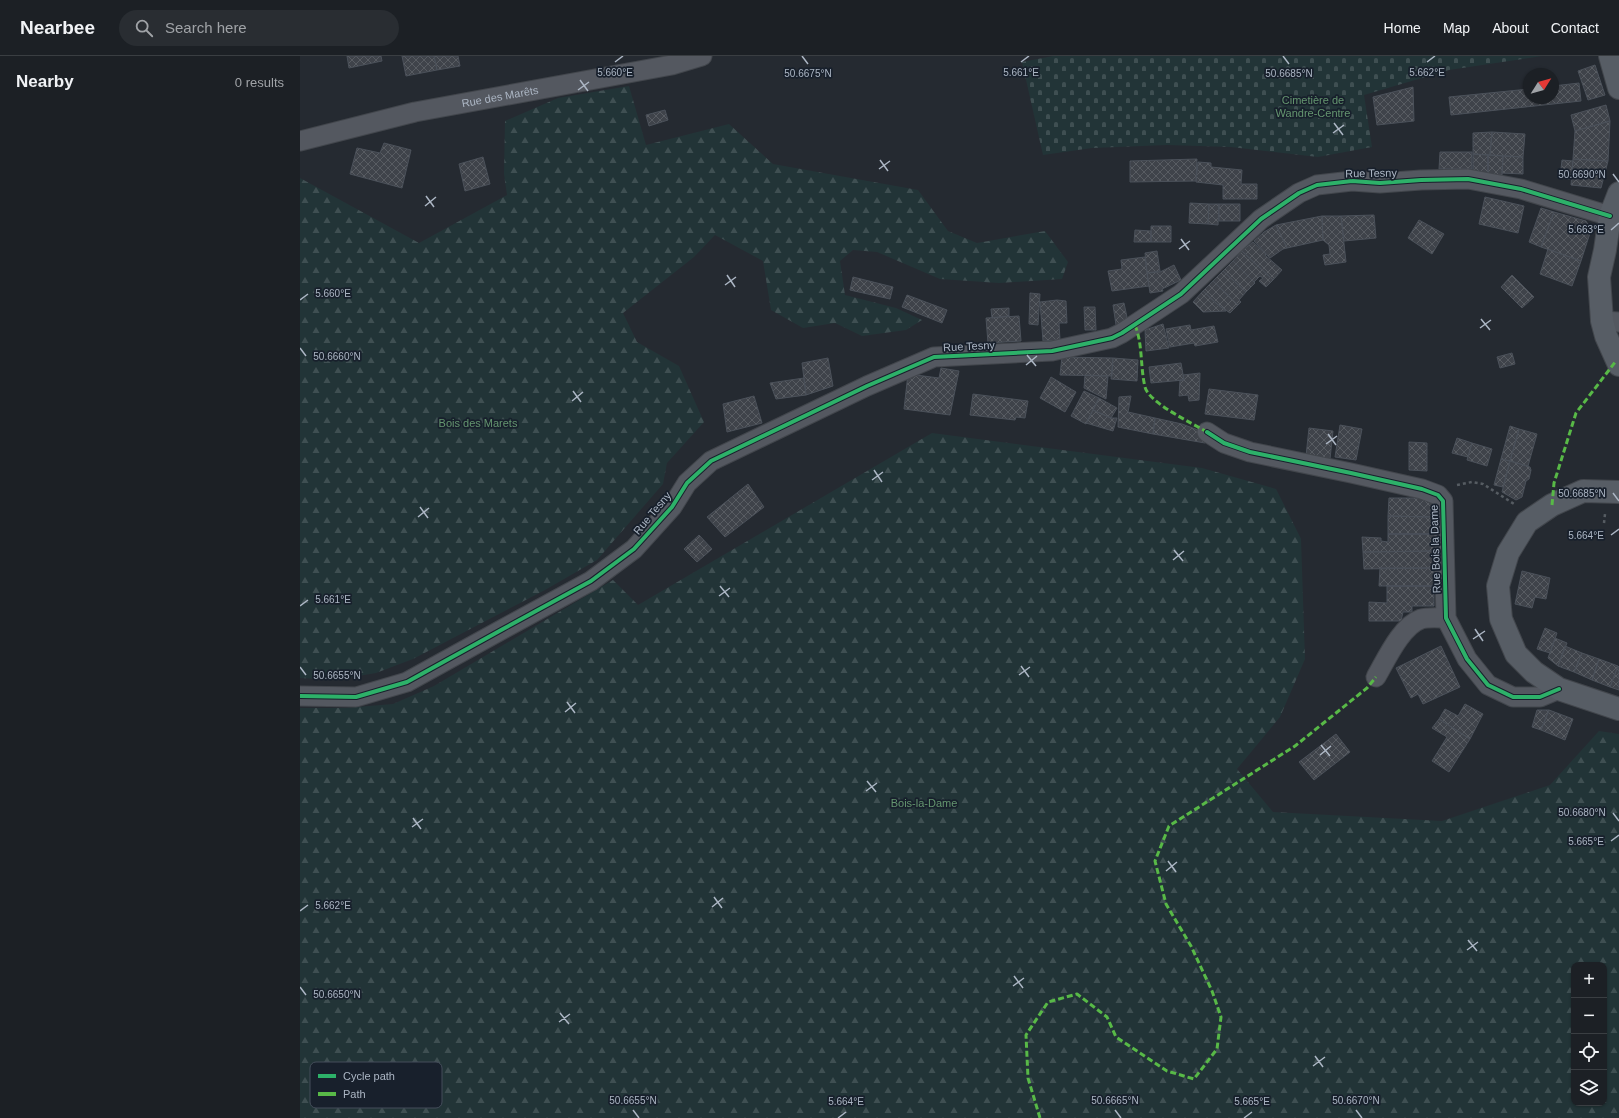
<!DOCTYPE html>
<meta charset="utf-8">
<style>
:root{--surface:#1c2025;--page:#292d32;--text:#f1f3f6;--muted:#a0a3a7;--line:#3a3e42}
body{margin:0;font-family:Helvetica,sans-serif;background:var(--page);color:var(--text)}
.controls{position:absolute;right:12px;bottom:12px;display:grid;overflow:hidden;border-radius:8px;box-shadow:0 1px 3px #0004}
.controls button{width:36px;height:36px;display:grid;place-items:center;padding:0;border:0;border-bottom:1px solid var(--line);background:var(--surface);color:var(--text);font:20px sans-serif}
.compass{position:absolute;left:1223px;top:12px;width:36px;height:36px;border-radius:50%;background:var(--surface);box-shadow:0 1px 3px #0004;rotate:53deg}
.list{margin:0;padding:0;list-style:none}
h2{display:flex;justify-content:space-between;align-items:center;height:52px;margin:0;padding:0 16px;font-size:17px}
h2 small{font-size:13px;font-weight:400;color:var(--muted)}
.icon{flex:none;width:22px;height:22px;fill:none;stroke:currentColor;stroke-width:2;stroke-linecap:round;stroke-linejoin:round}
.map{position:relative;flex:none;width:1319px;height:1062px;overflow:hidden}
header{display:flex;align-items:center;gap:24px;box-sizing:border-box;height:56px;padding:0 20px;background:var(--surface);border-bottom:1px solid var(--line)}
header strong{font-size:19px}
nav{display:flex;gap:22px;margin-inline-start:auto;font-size:14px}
.search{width:280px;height:36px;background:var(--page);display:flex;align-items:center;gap:10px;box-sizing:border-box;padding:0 14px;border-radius:22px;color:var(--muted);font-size:15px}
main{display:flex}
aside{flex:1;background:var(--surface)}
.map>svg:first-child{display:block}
.forest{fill:url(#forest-firs);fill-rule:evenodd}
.cemetery{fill:url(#cemetery-stones)}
.building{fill:url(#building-cross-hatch);stroke:#4b515a}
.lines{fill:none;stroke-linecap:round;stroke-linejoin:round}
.street-casing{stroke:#42464c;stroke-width:21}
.secondary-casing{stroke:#42464c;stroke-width:24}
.path{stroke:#565c62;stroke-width:2.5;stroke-dasharray:3 3;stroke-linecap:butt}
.street{stroke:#545860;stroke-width:19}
.secondary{stroke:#575d65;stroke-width:22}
.quiet{stroke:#58b947;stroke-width:3;stroke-dasharray:6 3;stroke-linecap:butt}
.cycleway-casing{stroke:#18202c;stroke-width:6}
.cycleway{stroke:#2db169;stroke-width:4}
.ticks{fill:none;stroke:#acb6c4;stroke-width:1.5}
.labels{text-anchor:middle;stroke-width:3.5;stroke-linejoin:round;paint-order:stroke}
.street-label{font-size:11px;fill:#acb6c4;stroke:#18202c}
.park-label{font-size:11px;fill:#64956f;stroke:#18202c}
.key{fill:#18202c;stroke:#444d5a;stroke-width:1}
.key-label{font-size:11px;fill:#acb6c4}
.ticks-label{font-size:10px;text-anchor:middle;fill:#acb6c4;stroke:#18202c;stroke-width:3.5;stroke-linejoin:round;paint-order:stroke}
</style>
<header>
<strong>Nearbee</strong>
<div class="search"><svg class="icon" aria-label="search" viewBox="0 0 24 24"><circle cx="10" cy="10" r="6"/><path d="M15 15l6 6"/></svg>Search here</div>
<nav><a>Home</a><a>Map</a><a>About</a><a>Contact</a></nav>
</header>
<main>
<aside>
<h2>Nearby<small>0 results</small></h2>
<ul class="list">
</ul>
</aside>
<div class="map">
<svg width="1319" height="1062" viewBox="0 0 1319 1062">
<defs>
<pattern id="forest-firs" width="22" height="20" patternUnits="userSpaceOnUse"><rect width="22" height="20" fill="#223437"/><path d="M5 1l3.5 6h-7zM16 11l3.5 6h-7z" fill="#3f4f52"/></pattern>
<pattern id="cemetery-stones" width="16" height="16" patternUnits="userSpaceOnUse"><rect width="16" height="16" fill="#223437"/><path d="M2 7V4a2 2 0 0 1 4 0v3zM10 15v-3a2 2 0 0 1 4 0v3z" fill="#3f4f52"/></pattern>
<pattern id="building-cross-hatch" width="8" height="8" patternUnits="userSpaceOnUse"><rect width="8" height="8" fill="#3f434a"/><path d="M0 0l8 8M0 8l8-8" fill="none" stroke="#585c62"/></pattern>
</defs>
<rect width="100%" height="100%" fill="#252a31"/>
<path class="forest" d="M329 30 346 89 429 68 473 108 618 134 648 175 677 187 745 175 768 206 762 223 699 227 640 223 577 196 553 194 540 205 545 239 596 252 622 264 606 274 562 280 535 267 503 272 471 254 463 205 415 179 394 201 323 257 337 286 379 310 404 366 367 407 363 428 297 504 245 534 113 603 76 617 34 624 0 622V122L119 187 207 139 204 118 205 65 258 42Z
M632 377 902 412 976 433 1001 483 1005 603 980 661 937 713 973 756 1142 765 1250 729 1299 675 1319 678V1062H0V652H45L93 648 134 630 313 524 338 549ZM1274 909H1304V1047H1274Z"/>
<path class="cemetery" d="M753 0H1242L1149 14 1064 39 1072 91 1018 101 931 91 867 89 792 92 743 99 722 6Z"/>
<path class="building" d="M47 0H81L82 5 49 12Z
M102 0H134L137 14 106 20Z
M134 0H158L160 10 137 14Z
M1295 9 1305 39 1288 44 1278 15Z
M1279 27 1281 45 1151 59 1149 41 1229 33V42H1253V30Z
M1113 31 1114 65 1077 69 1073 41Z
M1306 49 1310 65 1275 75 1271 59Z
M365 54 368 64 349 70 346 59Z
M1310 65 1308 105 1273 103 1275 75Z
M1192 76 1190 99 1173 98V77Z
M1192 76 1225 78 1223 101 1190 99Z
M84 87 111 94 102 132 50 118 57 92 80 97Z
M1140 96H1172V113H1139Z
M1173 98 1188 99V118L1173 115Z
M1188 99 1203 100 1202 119 1188 118Z
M1203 100 1223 101V118L1202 117Z
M183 101 190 128 165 135 159 108Z
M897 103 896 125 830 126V105Z
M1273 103 1308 105 1301 132 1271 129Z
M1262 104 1273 105 1271 123 1260 122Z
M898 106 911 107V111L942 114 941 128H957V143H923V129L896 126Z
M1185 141 1224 150 1218 177 1179 168Z
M890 147 909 148 908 168 889 167Z
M909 148H919L918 169 908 168Z
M919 148H940V165H919Z
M1241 152 1254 156 1241 191 1229 186Z
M1254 156 1286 165 1291 174 1281 205 1241 191Z
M1074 159 1076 182 1044 185 1041 160Z
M1022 160H1041L1046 206 1025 209 1023 199 1030 198 1029 189 1023 184Z
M1022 160 1023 184 987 192 976 169Z
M1119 164 1144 178 1132 198 1108 182Z
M976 169 987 192 983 193 970 202 954 185 964 176Z
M851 170H871V186H851Z
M835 174 851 175V186H834Z
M953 186 966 198 965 199 982 214 973 224 942 195Z
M1248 193 1281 205 1272 230 1240 218Z
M857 195 860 215 847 217 845 197Z
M942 195 973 224 966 231 959 225 963 222 960 220 954 226 933 205Z
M845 201 849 230 812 235 808 215 822 213 821 204Z
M933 205 955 227 946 236 923 215Z
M874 209 881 224 862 233 863 235 850 237 847 217 860 216Z
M923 215 946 236 939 244 941 246 938 249 913 225Z
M1212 219 1234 241 1222 252 1201 231Z
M553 221 593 231 590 243 550 234Z
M913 225 938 249 930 257 917 248 903 235Z
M903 235 917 248 926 255 903 256 893 246Z
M730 237 740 238 738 269 729 268Z
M607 239 647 254 642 267 602 251Z
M757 244 766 245 767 267H759L760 284 743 285 740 246Z
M824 247 828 266 816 269 813 249Z
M784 251H795L796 274H785Z
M709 252V260L692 262 691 253Z
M719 260 721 285 688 287 686 262Z
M863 268 869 292 846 295 845 274Z
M890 269 891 274 914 270 918 286 895 290 894 287 870 291 866 273Z
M1212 297 1215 308 1200 312 1197 301Z
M762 301 813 302 812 320 760 319Z
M528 302 533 330 506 339 502 307Z
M813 302 838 304 837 325 811 323Z
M881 307 884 324 851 327 849 311Z
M641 312 659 315 650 359 604 353 608 318 639 322Z
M900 317 899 344 889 345 888 339 879 340 880 324H884L883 319Z
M785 319 808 320 806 343 784 332Z
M751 321 776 336 765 356 740 342Z
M504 322 506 339 476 343 470 327Z
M909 333 958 339 954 364 905 358Z
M784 335 799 342 786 368 771 360Z
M673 338 728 345 725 362 716 361 715 364 670 359Z
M454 340 462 367 427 376 423 348Z
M831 340 828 356 855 362 853 378 818 371 819 341Z
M799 342 817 352 811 362 793 354Z
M793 354 811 362H817L813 375 786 367Z
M855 362 882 368 906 377 905 387 853 378Z
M1040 369 1062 373 1056 404 1035 401Z
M1210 370 1219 373 1210 405 1201 403Z
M1009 372 1033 375 1030 403 1006 400Z
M1219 373 1237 378 1228 410 1210 405Z
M1157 382 1172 387 1168 401 1152 397Z
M1109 386 1127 387V415L1109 414Z
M1172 387 1192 393 1187 410 1167 404Z
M1201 403 1210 405 1203 431 1194 429Z
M1210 405 1230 411 1231 414 1229 423 1226 425 1222 441 1216 444 1202 436Z
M448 428 464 451 425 481 407 461Z
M1089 442H1135V461L1088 460Z
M1088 460 1135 461V478H1088Z
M1088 478H1135L1134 495 1063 496 1062 481 1081 482V485L1088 486Z
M399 479 412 493 397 506 384 493Z
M1134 495V512L1064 513 1063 496Z
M1080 512H1134V530H1079Z
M1222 515 1250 522 1246 543 1235 541 1232 552 1215 548Z
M1087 530H1134V550H1112V556H1103L1101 565H1069V546L1087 547Z
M1245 572 1257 577 1250 597 1237 593Z
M1255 582 1267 587 1258 610 1248 602Z
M1141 590 1160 631 1123 648 1118 638 1111 642 1096 612Z
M1265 590 1282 597 1274 616 1258 610Z
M1282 597 1299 603 1292 624 1274 616Z
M1299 603 1318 610 1310 631 1292 624Z
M1318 610 1319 611V634L1310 631Z
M1165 648 1183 658 1170 683 1139 663 1145 653 1158 660Z
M1237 654H1249L1241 674 1232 671Z
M1249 654 1273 663 1265 684 1241 674Z
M1139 663 1170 683 1149 716 1132 705 1147 681 1132 672Z
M1036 678 1050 696 1014 724 999 706Z"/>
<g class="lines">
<defs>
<g id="street">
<path id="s1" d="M0 85 115 56 372 9 402 0"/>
<path d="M1302 265 1319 266"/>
<path d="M907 376 924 387 950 396 1051 417 1122 433 1138 439 1143 445 1146 562 1167 603 1188 629 1213 641H1240L1259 633"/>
<path d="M1076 621C1086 604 1101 570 1121 563 1128 561 1139 562 1146 562"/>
<path d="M0 640 56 641 107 626 203 573 291 525 334 493 372 451 387 427 411 405 567 330 634 301 752 295 812 282 822 277 881 238 961 163 999 137 1017 129 1052 125 1080 127 1121 124 1168 123 1221 133 1310 160"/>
</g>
<path id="secondary" d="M1310 0 1319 32
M1319 137 1310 160 1305 194 1299 221 1302 265 1306 280 1319 309
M1319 436 1283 435 1252 449 1227 466 1208 497 1198 530 1201 563 1216 598 1234 616 1259 633 1319 653"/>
</defs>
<use href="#street" class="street-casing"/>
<use href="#secondary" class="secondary-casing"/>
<path class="path" d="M1157 429 1172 426 1183 428 1214 448
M1304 467 1305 458"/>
<use href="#street" class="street"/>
<use href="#secondary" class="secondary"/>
<path class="quiet" d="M835 269C843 289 840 310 845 331 849 347 892 367 907 376
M1252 449 1254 427 1276 357 1316 305
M740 1062 728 1022 726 979 748 946 777 938 807 961 816 981 867 1015 894 1023 917 993 921 961 912 935 891 890 866 848 855 805 869 770 995 690 1067 632 1076 621"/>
<defs>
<path id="cycleway" d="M907 376 924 387 950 396 1051 417 1122 433 1138 439 1143 445 1146 562 1167 603 1188 629 1213 641H1240L1259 633
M0 640 56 641 107 626 203 573 291 525 334 493 372 451 387 427 411 405 567 330 634 301 752 295 812 282 822 277 881 238 961 163 999 137 1017 129 1052 125 1080 127 1121 124 1168 123 1221 133 1310 160"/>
</defs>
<use href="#cycleway" class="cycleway-casing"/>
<use href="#cycleway" class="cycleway"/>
</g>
<path class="ticks" d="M502 0 508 8M983 0 989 8M315 6 323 0M721 6 729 0M1127 6 1135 0M280 24 288 35M278 34 289 26M1034 67 1043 79M1033 77 1044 69M580 104 588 115M579 113 590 105M1313 118 1319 126M126 140 134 151M125 150 136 141M1311 174 1319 167M881 183 889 194M879 193 890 185M427 219 435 231M425 229 436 221M0 244 8 238M1181 263 1190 274M1180 272 1191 264M0 292 6 300M727 299 736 310M726 309 737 300M273 335 281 346M272 345 283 336M1028 378 1036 389M1026 388 1037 380M574 414 582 426M572 424 583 416M1313 437 1319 445M120 451 128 462M118 461 129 452M1311 479 1319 473M874 494 883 505M873 504 884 495M420 530 429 541M419 540 430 532M0 550 8 544M1175 573 1183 585M1173 583 1185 575M721 610 729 621M0 611 6 619M719 619 730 611M267 646 275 657M265 656 276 647M1021 689 1030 700M1020 699 1031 690M567 725 576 736M566 735 577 727M1313 757 1319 765M113 762 121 773M112 771 123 763M1311 785 1319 779M868 805 876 816M866 815 877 806M414 841 422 852M412 851 423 842M0 855 8 849M1168 884 1177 895M1167 894 1178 886M714 920 723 932M713 930 724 922M0 931 6 939M260 957 269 968M259 966 270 958M1015 1000 1023 1011M1013 1010 1025 1001M333 1054 339 1062M815 1054 821 1062M1056 1054 1062 1062M538 1062 546 1056M944 1062 952 1056"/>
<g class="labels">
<g class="street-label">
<text dy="4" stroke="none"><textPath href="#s1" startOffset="205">Rue des Marêts</textPath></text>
<text transform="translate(1071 117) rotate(-1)" y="4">Rue Tesny</text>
<text transform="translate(669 290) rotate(-3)" y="4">Rue Tesny</text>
<text transform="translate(352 457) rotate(-50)" y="4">Rue Tesny</text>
<text transform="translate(1135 493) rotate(-92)" y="4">Rue Bois la Dame</text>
</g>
<g class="park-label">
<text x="1013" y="48">Cimetière de<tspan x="1013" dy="13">Wandre-Centre</tspan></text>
<text x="178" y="371">Bois des Marets</text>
<text x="624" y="751">Bois-la-Dame</text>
</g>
</g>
<rect x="10" y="1006" width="132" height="46" rx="6" class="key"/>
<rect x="18" y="1018" width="18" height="4" fill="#2db169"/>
<rect x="18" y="1036" width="18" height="4" fill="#58b947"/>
<g class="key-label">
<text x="43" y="1024">Cycle path</text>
<text x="43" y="1042">Path</text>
</g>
<g class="ticks-label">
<text x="315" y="20">5.660°E</text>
<text x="721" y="20">5.661°E</text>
<text x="1127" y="20">5.662°E</text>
<text x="508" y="21">50.6675°N</text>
<text x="989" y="21">50.6685°N</text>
<text x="1282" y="122">50.6690°N</text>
<text x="1286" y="177">5.663°E</text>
<text x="33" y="241">5.660°E</text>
<text x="37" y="304">50.6660°N</text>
<text x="1282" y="441">50.6685°N</text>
<text x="1286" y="483">5.664°E</text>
<text x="33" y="547">5.661°E</text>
<text x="37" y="623">50.6655°N</text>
<text x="1282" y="760">50.6680°N</text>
<text x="1286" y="789">5.665°E</text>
<text x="33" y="853">5.662°E</text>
<text x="37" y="942">50.6650°N</text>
<text x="333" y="1048">50.6655°N</text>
<text x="815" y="1048">50.6665°N</text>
<text x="1056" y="1048">50.6670°N</text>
<text x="546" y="1049">5.664°E</text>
<text x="952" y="1049">5.665°E</text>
</g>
</svg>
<div class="controls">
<button>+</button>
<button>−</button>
<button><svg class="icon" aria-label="locate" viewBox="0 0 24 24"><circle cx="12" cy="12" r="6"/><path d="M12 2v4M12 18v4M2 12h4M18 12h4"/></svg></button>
<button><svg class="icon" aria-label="layers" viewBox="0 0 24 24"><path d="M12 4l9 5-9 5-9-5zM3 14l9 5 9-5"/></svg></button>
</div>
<svg class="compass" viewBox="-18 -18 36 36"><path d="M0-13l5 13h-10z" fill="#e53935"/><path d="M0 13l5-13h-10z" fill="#a0a3a7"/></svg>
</div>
</main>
